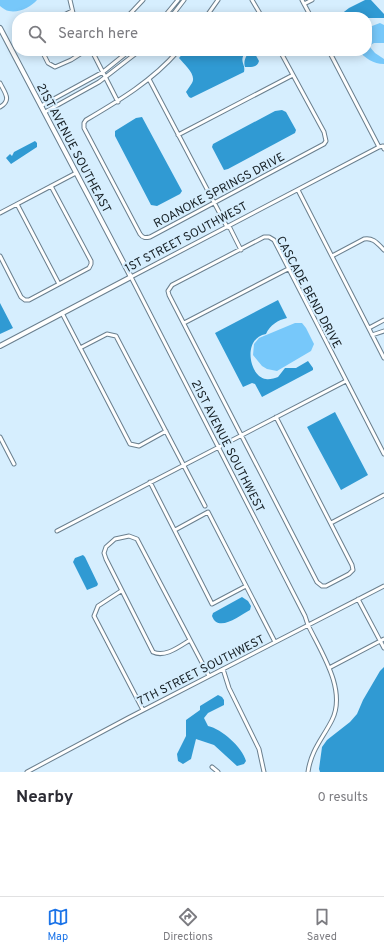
<!DOCTYPE html>
<style>
:root{--surface:#fff;--page:#f2f2f3;--text:#2b2b33;--muted:#7c7c81;--line:#e1e1e2;--accent:#1a73e8}
body{margin:0;font-family:Overpass,sans-serif;background:var(--page);color:var(--text)}
.list{margin:0;padding:0;list-style:none}
h2{display:flex;justify-content:space-between;align-items:center;height:52px;margin:0;padding:0 16px;font-size:17px}
h2 small{font-size:13px;font-weight:400;color:var(--muted)}
.icon{flex:none;width:22px;height:22px;fill:none;stroke:currentColor;stroke-width:2;stroke-linecap:round;stroke-linejoin:round}
.map{position:relative;flex:none;width:384px;height:772px;overflow:hidden}
.search{position:absolute;background:var(--surface);box-shadow:0 2px 10px #0003;left:12px;right:12px;top:12px;height:44px;display:flex;align-items:center;gap:10px;box-sizing:border-box;padding:0 14px;border-radius:16px;color:var(--muted);font-size:15px}
.sheet{height:124px;background:var(--surface)}
nav{display:flex;justify-content:space-around;align-items:center;box-sizing:border-box;height:56px;border-top:1px solid var(--line);background:var(--surface);font-size:11px;color:var(--muted)}
nav a{display:grid;justify-items:center;gap:2px}
nav .on{color:var(--accent)}
.map>svg:first-child{display:block}
.green{fill:#77c8fa}
.water{fill:#309ad3}
.lines{fill:none;stroke-linecap:round;stroke-linejoin:round}
.street-casing{stroke:#6a7f8e;stroke-width:5}
.secondary-casing{stroke:#6a7f8e;stroke-width:6}
.street{stroke:#fff;stroke-width:3}
.secondary{stroke:#fff;stroke-width:4}
.labels{text-anchor:middle;stroke-width:4;stroke-linejoin:round;paint-order:stroke}
.street-label{font-size:12px;fill:#161f24;stroke:#d6eefe}
</style>
<div class="map">
<svg width="384" height="772" viewBox="0 0 384 772">
<rect width="100%" height="100%" fill="#d6eefe"/>
<path class="green" d="M0 0H37C31 7 19 13 9 11 6 11 3 8 0 6Z
M380 23 384 25V43H374L369 46 375 53 384 59V64C373 64 366 58 358 51H367V44L370 42 371 37 367 35V25L372 26Z
M295 323H302L306 328 314 344 311 351 277 371 267 369 262 366 253 355 254 344 259 338Z"/>
<path class="water" d="M365 0H371L384 14V18H368L362 14 353 13 341 17 340 15 349 8Z
M185 51H246C238 62 246 63 244 72L191 98 189 97 186 92C188 89 190 86 192 83 197 75 184 64 179 58Z
M250 51 254 52 259 61C257 68 251 67 245 67 243 62 246 55 250 51Z
M282 110 286 112 296 130 295 133 228 169 224 170 213 149 212 147 213 144 275 111Z
M142 117 182 191 180 194 157 206 151 205 115 136V131L136 118Z
M35 141 37 143V147L11 164 6 158 10 154 12 156 14 152Z
M278 300 287 318C278 320 270 325 266 334 242 338 249 377 266 379 269 380 275 378 278 377L285 368H296L308 361 313 368V370L262 397 255 384 252 383 243 387 215 333Z
M0 303 13 328 0 334Z
M335 412 368 475 341 490 307 427Z
M83 555 85 557 98 584 97 586 87 590 73 562 75 558Z
M242 597 248 601 251 606 250 610C239 616 218 633 212 616L213 613Z
M384 667V772H320L319 769 322 747 327 740 350 722 357 714 363 700 380 671Z
M218 695 222 697 224 700V705L208 713 204 718 208 726C222 729 242 747 246 761L244 764 237 766 214 745 196 739 191 759 183 764 178 761 177 754 186 736V720L200 710V706Z"/>
<g class="lines">
<defs>
<path id="street" d="M70 0 74 17
M252 0 262 17
M302 0 311 17
M304 4 312 0
M60 17 72 11
M127 17 143 0
M164 17 178 0
M171 17 184 0
M206 17 218 0
M42 51 48 63 55 67 71 60 85 51
M92 51 118 102
M178 51C152 81 120 100 86 120L84 123V128L140 234C143 238 145 238 150 237L324 144 326 141 324 132 280 51
M329 51 379 147
M149 79 227 227 230 228 241 250
M0 83C5 93 12 100 0 107
M41 106 103 72 129 51
M45 112 99 82 139 51
M178 135 293 75
M298 190 384 358
M17 204 59 284
M0 213 76 173
M0 256 21 297 25 300H29L89 268 91 264V261L51 186
M332 256 364 239C373 237 378 244 384 250
M62 313 130 444 139 446 166 431
M184 323 288 269
M369 328 384 320
M372 335 384 331
M80 348 107 334 116 336 205 506
M276 417 352 565 353 570 349 574 326 586H322L317 582 169 295 168 291 172 285 264 237H269L274 240 384 454
M0 437 14 464
M150 482 212 604 246 586
M331 523 384 495
M175 530 208 512 275 642
M57 531 346 381
M121 591 98 606 94 616 143 710
M358 599 384 648
M190 640C180 646 165 658 153 652L106 559 104 553 106 547 115 539 129 536 137 539 209 676
M329 668 384 639
M223 669 229 688 259 749 264 772
M212 767 218 772
M27 772 128 718 384 586
M308 772C311 750 323 738 332 720 347 690 321 652 308 625L305 616 131 277 379 147 383 146 384 149"/>
<path id="secondary" d="M0 28 131 277 0 346"/>
</defs>
<use href="#street" class="street-casing"/>
<use href="#secondary" class="secondary-casing"/>
<use href="#street" class="street"/>
<use href="#secondary" class="secondary"/>
</g>
<g class="labels">
<g class="street-label">
<text transform="translate(74 148) rotate(62)" y="4">21ST AVENUE SOUTHEAST</text>
<text transform="translate(219 190) rotate(-28)" y="4">ROANOKE SPRINGS DRIVE</text>
<text transform="translate(186 237) rotate(-28)" y="4">1ST STREET SOUTHWEST</text>
<text transform="translate(309 292) rotate(62)" y="4">CASCADE BEND DRIVE</text>
<text transform="translate(228 446) rotate(63)" y="4">21ST AVENUE SOUTHWEST</text>
<text transform="translate(201 670) rotate(-27)" y="4">7TH STREET SOUTHWEST</text>
</g>
</g>
</svg>
<div class="search"><svg class="icon" aria-label="search" viewBox="0 0 24 24"><circle cx="10" cy="10" r="6"/><path d="M15 15l6 6"/></svg>Search here</div>
</div>
<section class="sheet">
<h2>Nearby<small>0 results</small></h2>
<ul class="list">
</ul>
</section>
<nav>
<a class="on"><svg class="icon" aria-label="map" viewBox="0 0 24 24"><path d="M3 6l6-2 6 2 6-2v14l-6 2-6-2-6 2zM9 4v14M15 6v14"/></svg>Map</a>
<a><svg class="icon" aria-label="directions" viewBox="0 0 24 24"><path d="M12 3l9 9-9 9-9-9zM9 14v-3h6M13 9l2 2-2 2"/></svg>Directions</a>
<a><svg class="icon" aria-label="saved" viewBox="0 0 24 24"><path d="M7 4h10v16l-5-4-5 4z"/></svg>Saved</a>
</nav>
